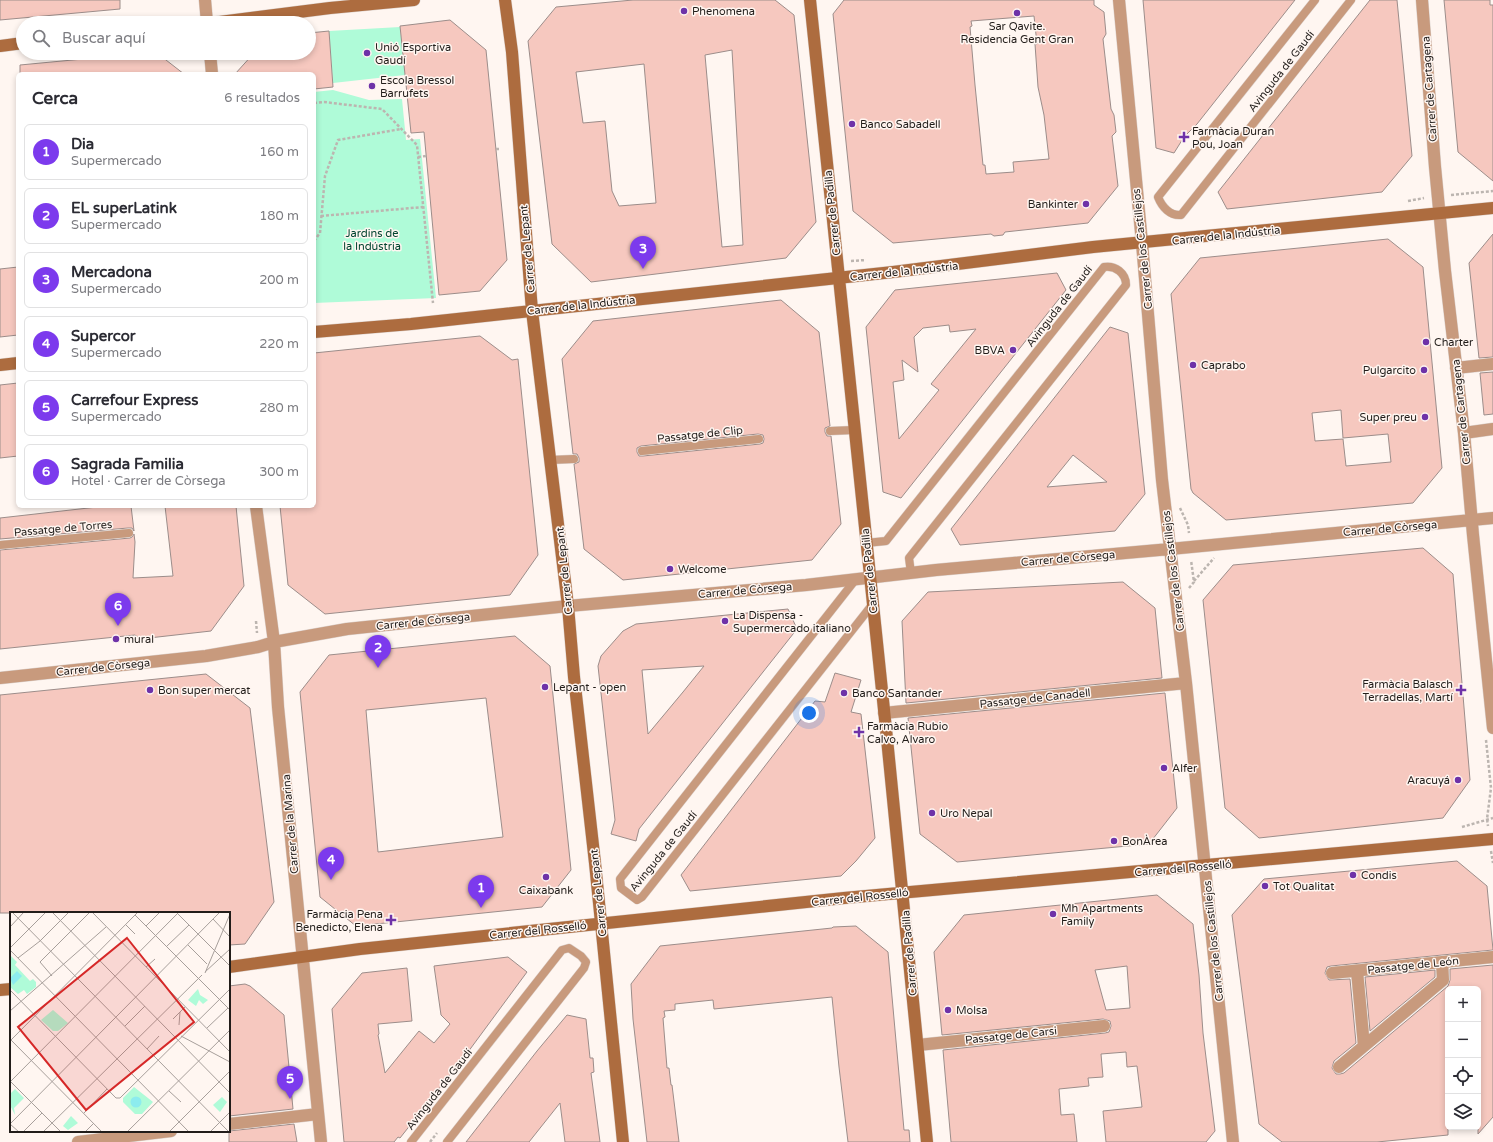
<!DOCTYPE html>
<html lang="es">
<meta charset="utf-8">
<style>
:root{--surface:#fff;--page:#f7f7f7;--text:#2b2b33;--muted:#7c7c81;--line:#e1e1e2;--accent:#7c3aed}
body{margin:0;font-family:"Varela Round",sans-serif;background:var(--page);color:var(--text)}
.controls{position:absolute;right:12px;bottom:12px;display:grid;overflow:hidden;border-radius:6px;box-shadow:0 2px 6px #0003}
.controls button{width:36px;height:36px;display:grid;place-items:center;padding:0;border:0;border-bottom:1px solid var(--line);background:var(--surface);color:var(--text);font:20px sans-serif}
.you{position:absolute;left:809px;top:713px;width:14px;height:14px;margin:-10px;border:3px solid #fff;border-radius:50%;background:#1a73e8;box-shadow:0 0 0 6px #1a73e833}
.badge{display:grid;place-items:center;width:26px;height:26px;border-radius:50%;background:var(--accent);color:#fff;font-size:13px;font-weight:700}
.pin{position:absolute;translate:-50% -33px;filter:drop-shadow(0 1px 2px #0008)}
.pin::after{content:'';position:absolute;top:21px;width:14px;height:12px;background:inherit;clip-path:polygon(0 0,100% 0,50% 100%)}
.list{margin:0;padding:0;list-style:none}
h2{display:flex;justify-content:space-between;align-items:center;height:52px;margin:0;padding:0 16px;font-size:17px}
h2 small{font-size:13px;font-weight:400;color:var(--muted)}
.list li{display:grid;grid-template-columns:26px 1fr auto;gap:12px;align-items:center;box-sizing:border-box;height:56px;margin:0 8px 8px;padding:0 8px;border:1px solid var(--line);border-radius:6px}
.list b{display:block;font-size:15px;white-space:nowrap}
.list p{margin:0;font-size:13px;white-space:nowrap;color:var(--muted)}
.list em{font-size:13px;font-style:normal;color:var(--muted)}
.icon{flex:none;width:22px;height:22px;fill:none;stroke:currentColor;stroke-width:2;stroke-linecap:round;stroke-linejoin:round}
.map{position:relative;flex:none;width:1493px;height:1142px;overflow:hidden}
.search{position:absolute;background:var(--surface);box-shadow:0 2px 6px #0003;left:16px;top:16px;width:300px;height:44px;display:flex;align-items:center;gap:10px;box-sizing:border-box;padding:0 14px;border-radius:22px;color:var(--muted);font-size:15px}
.panel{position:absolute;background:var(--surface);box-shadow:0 2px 6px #0003;left:16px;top:72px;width:300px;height:436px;border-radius:6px}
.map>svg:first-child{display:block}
.green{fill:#affbd8}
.building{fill:#f6c8bf;stroke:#9c8d8a;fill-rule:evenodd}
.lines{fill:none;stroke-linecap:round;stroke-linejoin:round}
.lane-casing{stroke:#dcd3cf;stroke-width:9}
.street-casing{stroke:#dcd3cf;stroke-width:13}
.secondary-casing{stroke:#dcd3cf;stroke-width:13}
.path{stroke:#bcb5b0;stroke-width:2.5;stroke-dasharray:3 2;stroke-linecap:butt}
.lane{stroke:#c89a7d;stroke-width:8}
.street{stroke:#c89a7d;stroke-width:12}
.secondary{stroke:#ad6c3f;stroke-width:12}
.poi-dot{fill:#6e32a8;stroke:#fff6f1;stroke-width:1.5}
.labels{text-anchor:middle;stroke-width:3;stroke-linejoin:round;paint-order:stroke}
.poi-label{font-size:11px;fill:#221d1a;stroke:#fff6f1;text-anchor:start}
.street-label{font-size:11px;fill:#221d1a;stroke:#fff6f1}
.park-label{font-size:11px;fill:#01442f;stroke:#fff6f1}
.inset-road{fill:none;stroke:#a79f9b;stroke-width:1}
.view{fill:#d62828;fill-opacity:0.15;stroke:#d62828;stroke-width:2}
.inset-edge{fill:none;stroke:#221d1a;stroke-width:2}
</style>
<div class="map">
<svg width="1493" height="1142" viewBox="0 0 1493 1142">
<rect width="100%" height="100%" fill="#fff6f1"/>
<path class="green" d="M400 27 405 75 333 83 329 31Z
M333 90 369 100 402 99 406 140 420 139 436 298 314 303V92Z"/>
<path class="building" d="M0 0H120V9L0 20Z
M633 0H775L794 15 816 222 786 258 591 282 552 244 528 41 556 7ZM732 50 743 245 722 247 705 55ZM644 64 656 203 619 206 612 191 605 121 583 123 576 72Z
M844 0H1094V5L1104 12 1106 34 1103 39 1111 109 1114 115 1116 132 1112 136 1118 186 1088 223 1005 232 1003 235 994 236 991 234 893 243 853 211 833 14ZM1034 16 1037 44H1035L1038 87 1044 115 1049 159 1013 162 1014 172 986 174 985 165H983L975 85 970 27 972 26 971 21Z
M1143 0H1295L1197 124 1184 137 1174 153 1156 148Z
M1370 0H1397L1412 156 1382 192 1227 209 1218 192Z
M1444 0H1490V5H1493V181L1458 152Z
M450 20 486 50 507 260 480 291 439 295 424 132 411 133 400 26Z
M329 31 333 87 314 89V74H235L254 53H309V33Z
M146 53H157L184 74H20V65Z
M1493 234V357L1479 358 1469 263Z
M1388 239 1423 267 1442 468 1413 503 1226 520 1193 493 1191 489 1171 294 1200 258ZM1341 410 1343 438 1388 434 1391 462 1346 466 1343 439 1315 441 1312 413Z
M18 267V335L0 337V269Z
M1057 273 1066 290 901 498 883 492 866 327 895 290ZM949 325 950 332 976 329 931 384 939 390 899 439 893 382 904 380 902 360 918 372 914 337 923 328Z
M781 300 819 332 830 426 825 428V432L827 436H831L841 524 812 560 623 580 584 549 574 464 579 462V458L577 454H573L562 359 593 321ZM758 434 763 435 764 439 763 443 760 444 643 456H639L637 452V448L641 446Z
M1110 327 1128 333 1145 494 1115 531 960 545 951 529ZM1073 455 1107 482 1047 487Z
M480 336 512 360 518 359 538 555 510 595 325 614 288 585 280 506H314V353Z
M1493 372V414L1484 415 1480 373Z
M18 383V456L0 458V385Z
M106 506H131L134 531 132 528H128L0 539V518Z
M165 506H236L244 586 211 631 140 639 135 635 0 649V550L130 538 132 537 134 534 135 542 133 578 173 576Z
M1423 548 1453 574 1470 780 1443 818 1259 838 1225 808 1203 600 1233 565Z
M1123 582 1155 608 1162 678 906 703 902 621 928 592Z
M788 609 797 629 639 829 636 841 611 834 615 820 598 666 601 656 623 631 636 624ZM704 666 683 692 648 734 642 670Z
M515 636 550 666 571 870 542 907 356 926 320 897 300 692 329 655ZM486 698 503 837 378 852 366 710Z
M835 673 861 680 851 712 861 714 875 838 856 861 841 876 690 891 681 875 815 701 825 702Z
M206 674 250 708 274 902 245 944 229 945V913H0V695Z
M1165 693 1177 808 1149 844 957 862 920 834 908 718Z
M1457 861 1487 886 1493 950 1331 966 1327 967 1325 973 1329 980 1350 979 1356 1043 1334 1061 1332 1068 1336 1074H1340L1344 1073 1448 986 1450 980V969L1493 965V1117L1478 1134V989H1448V1135L1377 1142H1282L1259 1124 1232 915 1264 879Z
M1157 895 1193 924 1199 975 1203 1033 1215 1131 1206 1142H1106L1103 1111 1142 1107 1137 1066 1127 1067 1126 1052 1101 1054 1103 1077 1088 1078 1089 1086 1059 1089 1061 1115 1074 1114 1077 1142H951L943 1050 1105 1033 1109 1032 1111 1026 1110 1021 1103 1019 942 1035 934 952 964 915ZM1127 966 1130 1008 1106 1010 1095 970Z
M856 926 888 952 904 1130H909L910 1142H848L839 1067 832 997 714 1009 713 1000 675 1004V1010L664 1011 665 1017 663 1018 667 1068H669L671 1085H672L679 1142H647L633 1019 631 984 660 946 832 928 833 927Z
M508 957 527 972 468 1052 400 1138 398 1137 394 1142H344L332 1009 362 973 407 968 412 1021 378 1024 379 1034 378 1035 385 1073 419 1031 434 1043 450 1024 441 1015 434 966Z
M1435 970V977L1370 1031 1365 977Z
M245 984 250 986 284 1015 293 1109 229 1116V986Z
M567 1015 586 1019 590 1058H593L594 1072 591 1073 600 1142H565L560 1103 529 1142H466L537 1051Z
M294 1124 297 1142H229V1131Z"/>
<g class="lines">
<defs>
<path id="lane" d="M1315 0 1158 197C1162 207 1170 216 1181 215L1351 0
M830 431 854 430
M642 451 759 439
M550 460 574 459
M866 543 886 541 1104 267C1115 265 1126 273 1126 285L909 558 911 573
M0 545 129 533
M856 579 620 879 621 888 637 900 642 897 872 605
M411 1142 562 950 569 948 581 956 586 962 584 968 447 1142"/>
<path id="street" d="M205 0 207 23
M1119 0 1142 243 1162 480 1186 683 1233 1142
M1422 0 1435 167 1445 271 1464 433 1473 535 1493 728
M210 53 212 74
M1456 368 1493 364
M1464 433 1493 429
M256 506 274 642 278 707 321 1142
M0 678 206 656 258 647 274 642 347 629 568 606 806 585 936 570 1170 549 1493 518
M884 713 1186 683
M1357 971 1364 1046
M1332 973 1493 957
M918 1045 1104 1026
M1339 1067 1443 980 1442 962
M229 1124 318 1114
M78 1142 171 1131"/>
<path id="secondary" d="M505 0 512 52 532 311 568 606 574 677 595 863 623 1142
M810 0C849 381 891 761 927 1142
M212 23 330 8 414 0
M0 46 23 43
M314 332 411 324 893 272 1093 247 1493 208
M0 365 18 363
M229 967 360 949 844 898 1493 839
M0 990 11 989"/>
</defs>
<use href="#lane" class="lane-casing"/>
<use href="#street" class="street-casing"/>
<use href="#secondary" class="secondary-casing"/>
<path class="path" d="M314 103 324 102 382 109 417 145 433 303
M496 149H501
M418 157 426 156
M1451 195 1493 191
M1408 201 1424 198
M321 216 423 207
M314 241 320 233 325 176 338 140 401 129
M851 261 866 260
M1180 508 1188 525 1189 533
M1194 581 1214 558
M1189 588 1194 582 1191 560
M256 621 257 633
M1486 740 1491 788 1487 819 1488 826
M1462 827 1493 818
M1491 851 1493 863
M430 1142 437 1133"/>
<use href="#lane" class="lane"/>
<use href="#street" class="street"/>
<use href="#secondary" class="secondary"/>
</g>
<g class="poi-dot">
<circle cx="684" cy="11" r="4"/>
<circle cx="1017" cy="13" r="4"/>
<circle cx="367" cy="53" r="4"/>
<circle cx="372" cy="86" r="4"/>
<circle cx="852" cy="124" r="4"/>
<path d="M1182 131h4v4h4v4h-4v4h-4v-4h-4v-4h4z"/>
<circle cx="1086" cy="204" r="4"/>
<circle cx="1426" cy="342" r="4"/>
<circle cx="1013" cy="350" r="4"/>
<circle cx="1193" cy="365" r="4"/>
<circle cx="1424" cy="370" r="4"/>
<circle cx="1425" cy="417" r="4"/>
<circle cx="670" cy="569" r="4"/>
<circle cx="725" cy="621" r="4"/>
<circle cx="116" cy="639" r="4"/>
<circle cx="545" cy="687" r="4"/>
<circle cx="150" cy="690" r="4"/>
<path d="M1459 684h4v4h4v4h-4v4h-4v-4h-4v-4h4z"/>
<circle cx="844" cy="693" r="4"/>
<path d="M857 726h4v4h4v4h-4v4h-4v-4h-4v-4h4z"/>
<circle cx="1164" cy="768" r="4"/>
<circle cx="1458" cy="780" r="4"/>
<circle cx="932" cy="813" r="4"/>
<circle cx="1114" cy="841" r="4"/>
<circle cx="1353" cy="875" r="4"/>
<circle cx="546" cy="877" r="4"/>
<circle cx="1265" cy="886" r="4"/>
<circle cx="1053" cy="914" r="4"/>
<path d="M389 914h4v4h4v4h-4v4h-4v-4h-4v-4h4z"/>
<circle cx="948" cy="1010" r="4"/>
</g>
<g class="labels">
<g class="poi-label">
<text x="692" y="15">Phenomena</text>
<text x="1017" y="30" text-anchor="middle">Sar Qavite.<tspan x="1017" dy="13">Residencia Gent Gran</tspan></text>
<text x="375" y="51">Unió Esportiva<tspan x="375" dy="13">Gaudí</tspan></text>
<text x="380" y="84">Escola Bressol<tspan x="380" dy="13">Barrufets</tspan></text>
<text x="860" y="128">Banco Sabadell</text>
<text x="1192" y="135">Farmàcia Duran<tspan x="1192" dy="13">Pou, Joan</tspan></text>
<text x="1078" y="208" text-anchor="end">Bankinter</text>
<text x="1434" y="346">Charter</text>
<text x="1005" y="354" text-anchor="end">BBVA</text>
<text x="1201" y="369">Caprabo</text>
<text x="1416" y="374" text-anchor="end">Pulgarcito</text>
<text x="1417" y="421" text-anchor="end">Super preu</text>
<text x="678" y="573">Welcome</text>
<text x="733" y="619">La Dispensa -<tspan x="733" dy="13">Supermercado italiano</tspan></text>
<text x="124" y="643">mural</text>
<text x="1453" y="688" text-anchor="end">Farmàcia Balasch<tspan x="1453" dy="13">Terradellas, Martí</tspan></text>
<text x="553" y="691">Lepant - open</text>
<text x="158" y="694">Bon super mercat</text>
<text x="852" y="697">Banco Santander</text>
<text x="867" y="730">Farmàcia Rubio<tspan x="867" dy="13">Calvo, Alvaro</tspan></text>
<text x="1172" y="772">Alfer</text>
<text x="1450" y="784" text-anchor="end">Aracuyá</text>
<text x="940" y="817">Uro Nepal</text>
<text x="1122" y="845">BonÀrea</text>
<text x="1361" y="879">Condis</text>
<text x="1273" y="890">Tot Qualitat</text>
<text x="546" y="894" text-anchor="middle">Caixabank</text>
<text x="1061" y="912">Mh Apartments<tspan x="1061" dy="13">Family</tspan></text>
<text x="383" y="918" text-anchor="end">Farmàcia Pena<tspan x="383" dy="13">Benedicto, Elena</tspan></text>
<text x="956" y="1014">Molsa</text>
</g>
<g class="street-label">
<text transform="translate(1281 71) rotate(-52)" y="4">Avinguda de Gaudí</text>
<text transform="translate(1429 89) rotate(-94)" y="4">Carrer de Cartagena</text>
<text transform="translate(832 213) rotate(-96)" y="4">Carrer de Padilla</text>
<text transform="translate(1226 235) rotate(-6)" y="4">Carrer de la Indústria</text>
<text transform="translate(527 249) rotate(-95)" y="4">Carrer de Lepant</text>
<text transform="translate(1142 249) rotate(-96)" y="4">Carrer de los Castillejos</text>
<text transform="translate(904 271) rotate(-6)" y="4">Carrer de la Indústria</text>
<text transform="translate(581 305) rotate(-6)" y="4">Carrer de la Indústria</text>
<text transform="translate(1059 306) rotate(-52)" y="4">Avinguda de Gaudí</text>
<text transform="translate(1461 412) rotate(-96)" y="4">Carrer de Cartagena</text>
<text transform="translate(700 434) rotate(-6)" y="4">Passatge de Clip</text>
<text transform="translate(63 528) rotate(-5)" y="4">Passatge de Torres</text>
<text transform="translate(1390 528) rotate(-5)" y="4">Carrer de Còrsega</text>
<text transform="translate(1068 558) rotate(-5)" y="4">Carrer de Còrsega</text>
<text transform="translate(564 571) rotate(-96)" y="4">Carrer de Lepant</text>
<text transform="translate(869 571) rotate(-96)" y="4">Carrer de Padilla</text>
<text transform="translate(1173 571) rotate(-97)" y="4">Carrer de los Castillejos</text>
<text transform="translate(745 590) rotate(-5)" y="4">Carrer de Còrsega</text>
<text transform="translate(423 621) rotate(-6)" y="4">Carrer de Còrsega</text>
<text transform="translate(103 667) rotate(-6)" y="4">Carrer de Còrsega</text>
<text transform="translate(1035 698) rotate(-6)" y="4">Passatge de Canadell</text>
<text transform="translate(290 824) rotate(-95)" y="4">Carrer de la Marina</text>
<text transform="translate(663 851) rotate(-51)" y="4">Avinguda de Gaudí</text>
<text transform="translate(1183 868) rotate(-5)" y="4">Carrer del Rosselló</text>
<text transform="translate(598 893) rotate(-96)" y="4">Carrer de Lepant</text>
<text transform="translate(860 897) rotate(-6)" y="4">Carrer del Rosselló</text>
<text transform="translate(538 930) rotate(-6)" y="4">Carrer del Rosselló</text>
<text transform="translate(1213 941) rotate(-96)" y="4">Carrer de los Castillejos</text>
<text transform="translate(909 953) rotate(-95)" y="4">Carrer de Padilla</text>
<text transform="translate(1413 965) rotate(-6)" y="4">Passatge de León</text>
<text transform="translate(1011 1035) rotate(-6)" y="4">Passatge de Carsi</text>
<text transform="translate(439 1089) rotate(-52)" y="4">Avinguda de Gaudí</text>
</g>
<g class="park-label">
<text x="372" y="237">Jardins de<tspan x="372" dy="13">la Indústria</tspan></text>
</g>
</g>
<g transform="translate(10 912)">
<rect width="220" height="220" fill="#fff6f1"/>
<path d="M0 43 7 50 5 53 20 69 23 67 26 70V75L17 82 14 78 8 82 0 75ZM188 77 190 83 198 88 193 92 189 88 186 94 178 88ZM43 98 58 111 48 119H43L31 108ZM124 175 143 190 132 202H125L113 190V186ZM5 177 14 186 4 196 5 203 0 193V182ZM212 185 217 190 210 200 203 193ZM61 204 68 211 58 218 53 214Z" fill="#affbd8"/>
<path d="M7 59 12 64 3 73 0 66ZM120.5 190a5.5 5.5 0 1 1 11 0a5.5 5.5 0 1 1-11 0Z" fill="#8cecee"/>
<path class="inset-road" d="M2 0 219 220M42 0 220 181M82 0 220 140M166 0 220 54M125 3 220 98M203 7 220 25M116 13 125 22M136 14 150 0M0 15 14 0M178 33 197 52M157 34 179 13M0 36 36 0M0 38 179 220M8 46 30 29 59 0M136 55 145 47M195 60 220 37M195 61 220 2M42 64 30 50 80 0M0 78 106 186H110L220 77M0 99 96 15M163 107 175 95M169 113 170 100M115 114 135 94M197 116 218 96M171 124 220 150M1 128 92 220M0 129 128 0M137 137 149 124M0 169 51 220M0 170 169 0M159 179 171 190M74 201 97 177M0 212 210 0M0 212 9 220M13 220 32 201M33 220 192 63M75 220 84 211M117 220 220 118M159 220 220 159M200 220 220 200"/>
<path class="view" d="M117 26 184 110 76 198 8 115Z"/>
<rect width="220" height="220" class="inset-edge"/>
</g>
</svg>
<div class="controls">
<button>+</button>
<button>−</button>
<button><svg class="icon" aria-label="locate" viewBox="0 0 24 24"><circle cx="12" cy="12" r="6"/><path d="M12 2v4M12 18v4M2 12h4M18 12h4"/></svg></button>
<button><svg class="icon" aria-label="layers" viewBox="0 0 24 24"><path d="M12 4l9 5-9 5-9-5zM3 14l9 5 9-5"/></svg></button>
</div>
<div class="you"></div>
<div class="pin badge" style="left:481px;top:908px">1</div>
<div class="pin badge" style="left:378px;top:668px">2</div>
<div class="pin badge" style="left:643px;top:269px">3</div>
<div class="pin badge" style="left:331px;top:880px">4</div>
<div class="pin badge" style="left:290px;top:1099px">5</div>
<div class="pin badge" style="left:118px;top:626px">6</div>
<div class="search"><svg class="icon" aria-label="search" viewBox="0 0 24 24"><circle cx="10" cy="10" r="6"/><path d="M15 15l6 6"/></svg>Buscar aquí</div>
<section class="panel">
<h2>Cerca<small>6 resultados</small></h2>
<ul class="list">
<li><span class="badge">1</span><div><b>Dia</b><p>Supermercado</p></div><em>160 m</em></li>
<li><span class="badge">2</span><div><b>EL superLatink</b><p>Supermercado</p></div><em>180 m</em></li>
<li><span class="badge">3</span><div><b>Mercadona</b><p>Supermercado</p></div><em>200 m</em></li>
<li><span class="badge">4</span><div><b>Supercor</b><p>Supermercado</p></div><em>220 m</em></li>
<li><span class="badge">5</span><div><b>Carrefour Express</b><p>Supermercado</p></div><em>280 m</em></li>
<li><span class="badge">6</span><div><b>Sagrada Familia</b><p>Hotel · Carrer de Còrsega</p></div><em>300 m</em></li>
</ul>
</section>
</div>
